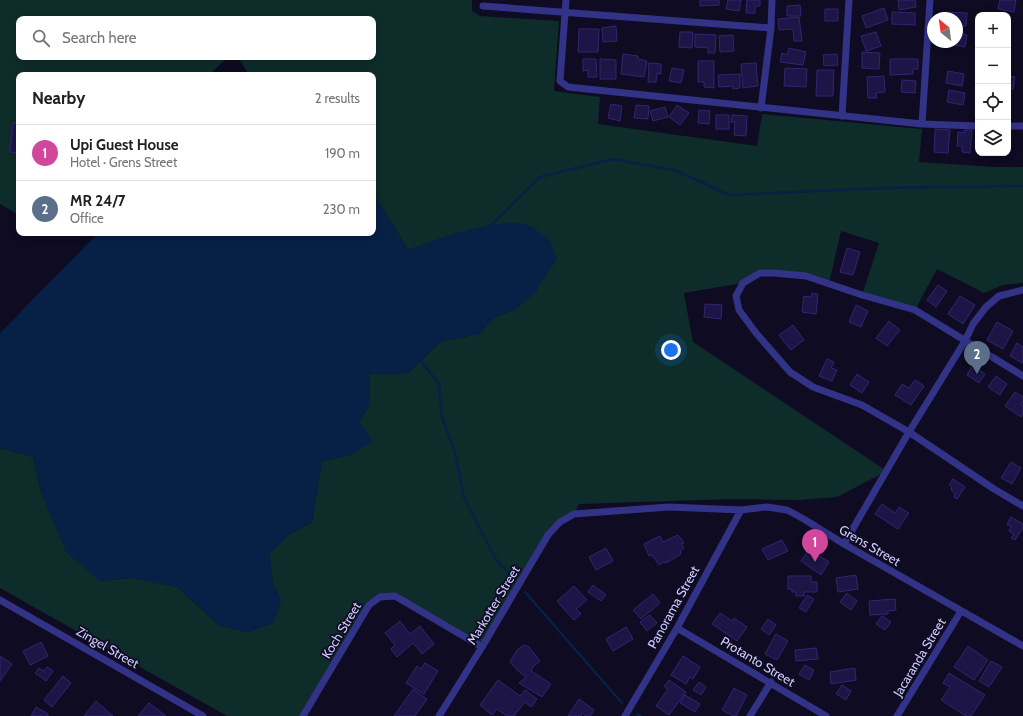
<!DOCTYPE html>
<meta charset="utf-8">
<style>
:root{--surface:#fff;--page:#f6f6f6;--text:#202124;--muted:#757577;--line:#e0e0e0;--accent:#2563eb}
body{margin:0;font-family:Cabin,sans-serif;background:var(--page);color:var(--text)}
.controls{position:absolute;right:12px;top:12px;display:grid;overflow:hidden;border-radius:8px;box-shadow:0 2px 10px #0003}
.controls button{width:36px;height:36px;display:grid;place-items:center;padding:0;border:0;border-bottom:1px solid var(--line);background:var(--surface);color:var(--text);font:20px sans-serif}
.compass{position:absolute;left:927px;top:12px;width:36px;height:36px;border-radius:50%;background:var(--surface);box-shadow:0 2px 10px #0003;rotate:331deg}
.you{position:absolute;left:671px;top:350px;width:14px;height:14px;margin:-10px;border:3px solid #fff;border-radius:50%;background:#1a73e8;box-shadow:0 0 0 6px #1a73e833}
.badge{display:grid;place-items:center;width:26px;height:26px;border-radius:50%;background:var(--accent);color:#fff;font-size:13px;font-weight:700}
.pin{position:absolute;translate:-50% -33px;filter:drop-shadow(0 1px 2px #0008)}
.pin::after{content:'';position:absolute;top:21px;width:14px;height:12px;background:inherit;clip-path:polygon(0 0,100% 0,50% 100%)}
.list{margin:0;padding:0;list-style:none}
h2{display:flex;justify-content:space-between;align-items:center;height:52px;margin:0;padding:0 16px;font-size:17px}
h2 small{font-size:13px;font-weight:400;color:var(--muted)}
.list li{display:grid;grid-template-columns:26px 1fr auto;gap:12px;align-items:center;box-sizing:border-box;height:56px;padding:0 16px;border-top:1px solid var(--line)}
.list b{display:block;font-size:15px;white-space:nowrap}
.list p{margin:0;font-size:13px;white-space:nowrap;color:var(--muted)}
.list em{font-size:13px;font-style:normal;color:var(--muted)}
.icon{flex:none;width:22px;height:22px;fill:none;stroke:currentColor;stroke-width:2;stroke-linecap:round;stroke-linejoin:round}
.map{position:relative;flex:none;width:1023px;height:716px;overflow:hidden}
.search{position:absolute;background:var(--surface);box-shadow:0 2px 10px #0003;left:16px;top:16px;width:360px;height:44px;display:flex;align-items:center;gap:10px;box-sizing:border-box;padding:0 14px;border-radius:8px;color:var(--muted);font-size:15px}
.panel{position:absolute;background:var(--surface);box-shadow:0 2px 10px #0003;left:16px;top:72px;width:360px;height:164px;border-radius:8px}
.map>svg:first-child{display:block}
.green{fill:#0e2c2a}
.water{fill:#072045}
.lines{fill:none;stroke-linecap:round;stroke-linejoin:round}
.stream{stroke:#072045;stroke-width:2.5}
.building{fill:#1d1545;stroke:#322573}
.minor{stroke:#323286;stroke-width:7}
.labels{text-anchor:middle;stroke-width:3.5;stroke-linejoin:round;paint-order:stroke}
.street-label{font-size:13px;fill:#d0ccff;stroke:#0e0b22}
</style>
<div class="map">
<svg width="1023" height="716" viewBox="0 0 1023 716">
<rect width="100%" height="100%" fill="#0e0b22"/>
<path class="green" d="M0 0H472V11L480 16 559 21 554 91 600 97 598 124 757 146 762 114 922 129 919 162 994 167H1023V283L1003 285 984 293 937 269 915 310 862 295 879 243 841 231 829 284 806 276 760 273 743 283 684 293 693 342 887 471 837 497 799 500 734 499 579 504 574 514 560 522 482 647 395 596 380 597 369 605 303 716H227L0 588V448L33 457 42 495 100 581 132 578 177 587 220 626 248 632 273 623 281 600 273 584 269 554 288 535 312 522 322 461 350 455 359 422 369 406 370 374 408 373 441 341 479 334 493 318 516 309 457 233 408 250 373 193V75H249L238 57H373V19H19V57H228L209 75H19V215L0 204Z"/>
<path class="water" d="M373 193 408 250 457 233 492 224 516 223 531 226 550 241 557 259 535 293 516 309 493 318 479 334 441 341 408 373 370 374 369 406 359 422 373 441 350 455 322 461 312 522 288 535 269 554 273 584 281 600 273 623 248 632 220 626 177 587 132 578 100 581 66 552 42 495 33 457 0 448V333L98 233H373Z"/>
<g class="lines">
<path class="stream" d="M492 224 540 177 614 159 677 171 729 195 882 188 1023 186
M421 361 439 384 442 417 455 453 464 497 495 558 514 579
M525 592 622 703
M637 714 641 716"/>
</g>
<path class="building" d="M700 0H719V5L700 6Z
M728 0H741L739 11 726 9Z
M747 0H760V6H755V13H746Z
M898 0H915L916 7 899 10Z
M1000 0H1016L1014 12 998 9Z
M800 5 801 16H787V6Z
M884 8 888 20 866 28 862 16Z
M825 9H838V21H825Z
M892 12 915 13V25L892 24Z
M945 12 967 13 966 26H957V18H944Z
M799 17 802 41H794L793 29 779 30 778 19Z
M616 26 617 41 603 42 602 28Z
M579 29H599L598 52H578Z
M680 32H693L692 48 679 47Z
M876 32 881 46 866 51 861 36Z
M957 33 967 35 965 47 950 44V42H957Z
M695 34 716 35 715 53H708V48L695 47Z
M733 35 734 51 720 52 719 36Z
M789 48 806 52 803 65 780 62 782 53 787 55Z
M862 52 880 53 879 69 862 68Z
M623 54 638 56V59L647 61 644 77 621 74Z
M837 54 838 65 824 66 823 55Z
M583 59H596L597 77H588V70L583 71Z
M600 59 616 60V79H600Z
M890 59H918V69H913V74L890 75Z
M698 61H714V88L704 87V82H698Z
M649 63 661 64V74L657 73 656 82H648Z
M756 63 758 86 743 88 741 64Z
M672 68 684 70 681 83 669 81Z
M785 68 807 69 806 87 784 86Z
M817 70H834L833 96H816Z
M948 71 964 74 962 86 946 83Z
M740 74V88L733 89V86L719 87 718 75Z
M884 76 885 92 876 93 877 98H868L867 77Z
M1008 76 1015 77 1013 89 1008 88Z
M902 80 916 81 915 93 901 92Z
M949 90 965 93 963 105 947 102Z
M611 104 622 106 620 121 608 118Z
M636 105 649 106 648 119 634 118Z
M677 105 689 113 680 125 669 117Z
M665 107 668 117 653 121 650 111Z
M699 110 710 111 709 124 698 123Z
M716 115H729V129H716Z
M732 115 747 116 746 136 734 135 735 122H731Z
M13 123H19V153L10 152Z
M935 129 950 130 948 153 934 152Z
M964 130H972L970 153 962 152V146H957L958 132 964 133Z
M847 248 860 252 853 275 840 272Z
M938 285 947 291 936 307 927 300Z
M812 293 818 294 816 314 802 312 804 296 811 297Z
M960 296 975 305 963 324 948 314Z
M705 304 722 305 721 319 704 317Z
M856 305 868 311 861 327 849 322Z
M889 321 900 330 887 346 876 338Z
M997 322 1013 331 1003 349 987 340Z
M793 325 804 340 791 350 779 335Z
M1017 343 1023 347V360L1022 363 1010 356Z
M827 359 834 362 831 368 837 370 832 381 819 376Z
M972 366 985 374 979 383 967 375Z
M857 374 869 382 862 393 850 385Z
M996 376 1007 384 1000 395 988 387Z
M915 380 924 386 911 405 895 395 902 384 909 388Z
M1015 392 1023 397V402L1021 405 1023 406V414L1021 417 1005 406Z
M1011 462 1021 468 1012 484 1001 478Z
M953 479 965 487 957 499 954 497 955 494 951 490 952 487 949 485Z
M882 504 895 513 899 507 909 513 898 529 875 514Z
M1011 517 1023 524V528L1015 540 1011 538 1014 534 1009 531 1011 526 1007 524Z
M678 535 684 543 681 544 684 548 680 551 681 554 666 563 664 562 659 565 652 555 649 556 644 544 660 536 663 542Z
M782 540 788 551 768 560 762 549Z
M606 548 613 561 596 570 589 557Z
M809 549 829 562 821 575 801 561Z
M856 575 858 589 838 592 836 578Z
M788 576H811V582H817V592H804V596H796V592H792V589H788Z
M593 585 606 595 601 601 588 592Z
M574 586 587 600 576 609 581 614 574 620 557 601Z
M847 593 857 601 851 610 840 602Z
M653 594 660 603 641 619 633 610Z
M807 595 814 599 806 612 799 608Z
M895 599 896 610 888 611V614L870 615 869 601Z
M720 613 732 621 734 618 747 627 737 641 712 624Z
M650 615 657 623 647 631 640 622Z
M882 616 891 622 885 630 876 624Z
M768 619 776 625 769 635 761 629Z
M400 621 410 634 420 626 434 644 422 654 413 643 397 657 391 649 395 645 385 633Z
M626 627 633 639 613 651 606 639Z
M776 634 788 641 777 660 765 654Z
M41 642 48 656 30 665 23 651Z
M524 645 529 647 540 661 533 667 531 671 551 684 542 697 519 683 526 677 517 670 510 662 517 650Z
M968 646 988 660 974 680 954 667Z
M816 648 818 659 796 661 795 650Z
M0 656 12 664 0 681Z
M683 656 700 667 693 679 690 677 686 684 671 675Z
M991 661 1002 667 989 687 979 681Z
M425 663 438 671 424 694 406 683 417 666 421 669Z
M805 665 814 670 809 680 799 674Z
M47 667 53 671 46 681 35 673 39 668 44 671Z
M855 668 856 680 831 684 830 672Z
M949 673 985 695 971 716H966L941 700 950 687 943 683Z
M63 676 71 683 52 707 44 700Z
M498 680 520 696 525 690 537 699 531 707 525 702 514 716H507L497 709 492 715 480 705Z
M669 680 686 692 669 715 656 706 668 689 664 686Z
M699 682 706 687 701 695 693 690Z
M842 685 851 691 846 700 836 694Z
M734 688 747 695 736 716H733L722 710Z
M413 689 427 699 415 716H394Z
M685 695 700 704 695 712 680 703Z
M579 699 594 710 590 716H586L582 713 581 716H568Z
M96 701 113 716H84Z
M149 703 166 716H138Z
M36 707 48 714V716H31Z"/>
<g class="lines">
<path class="minor" d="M566 0 560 81 568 87 922 124 978 126
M483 6 771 28
M761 108 771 28 772 0
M842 116 849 0
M922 124 930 0
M1008 126H1023
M1023 376 915 310 862 295 806 276 774 273H760L743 283 736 296 739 310 756 333 790 372 813 387 862 405 909 432 994 489 1023 506
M844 544 909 432 965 341 973 324 986 307 999 296 1023 290
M0 600 203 716
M677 628 826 716
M303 716 369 605 380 597 395 596 482 647
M439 716 482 647 548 535 560 522 574 514 669 507 741 510 767 507 787 510 802 518 844 544 1023 646
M625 716 677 628 741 510
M750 716 771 682
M897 716 961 611"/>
</g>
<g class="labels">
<g class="street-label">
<text transform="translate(870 545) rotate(30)" y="5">Grens Street</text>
<text transform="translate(493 605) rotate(-59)" y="5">Markotter Street</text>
<text transform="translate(673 607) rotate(-61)" y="5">Panorama Street</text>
<text transform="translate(341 630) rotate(-59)" y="5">Koch Street</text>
<text transform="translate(108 647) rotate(30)" y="5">Zingel Street</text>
<text transform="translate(919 657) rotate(-59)" y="5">Jacaranda Street</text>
<text transform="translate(758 661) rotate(31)" y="5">Protanto Street</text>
</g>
</g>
</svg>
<div class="controls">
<button>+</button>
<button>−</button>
<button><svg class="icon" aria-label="locate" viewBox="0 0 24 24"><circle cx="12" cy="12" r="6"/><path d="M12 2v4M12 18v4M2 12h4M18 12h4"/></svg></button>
<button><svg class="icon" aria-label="layers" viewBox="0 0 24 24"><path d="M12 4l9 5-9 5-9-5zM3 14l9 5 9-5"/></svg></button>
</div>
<svg class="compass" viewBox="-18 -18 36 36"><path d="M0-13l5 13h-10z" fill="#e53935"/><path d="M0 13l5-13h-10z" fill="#757577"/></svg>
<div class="you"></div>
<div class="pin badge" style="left:815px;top:562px;background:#d1479c">1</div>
<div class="pin badge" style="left:977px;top:374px;background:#5c6f8a">2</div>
<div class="search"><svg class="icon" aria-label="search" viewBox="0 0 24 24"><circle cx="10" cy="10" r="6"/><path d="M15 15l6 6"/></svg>Search here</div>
<section class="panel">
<h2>Nearby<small>2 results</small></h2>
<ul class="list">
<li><span class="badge" style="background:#d1479c">1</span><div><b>Upi Guest House</b><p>Hotel · Grens Street</p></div><em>190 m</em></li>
<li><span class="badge" style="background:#5c6f8a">2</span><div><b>MR 24/7</b><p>Office</p></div><em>230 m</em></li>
</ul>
</section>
</div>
